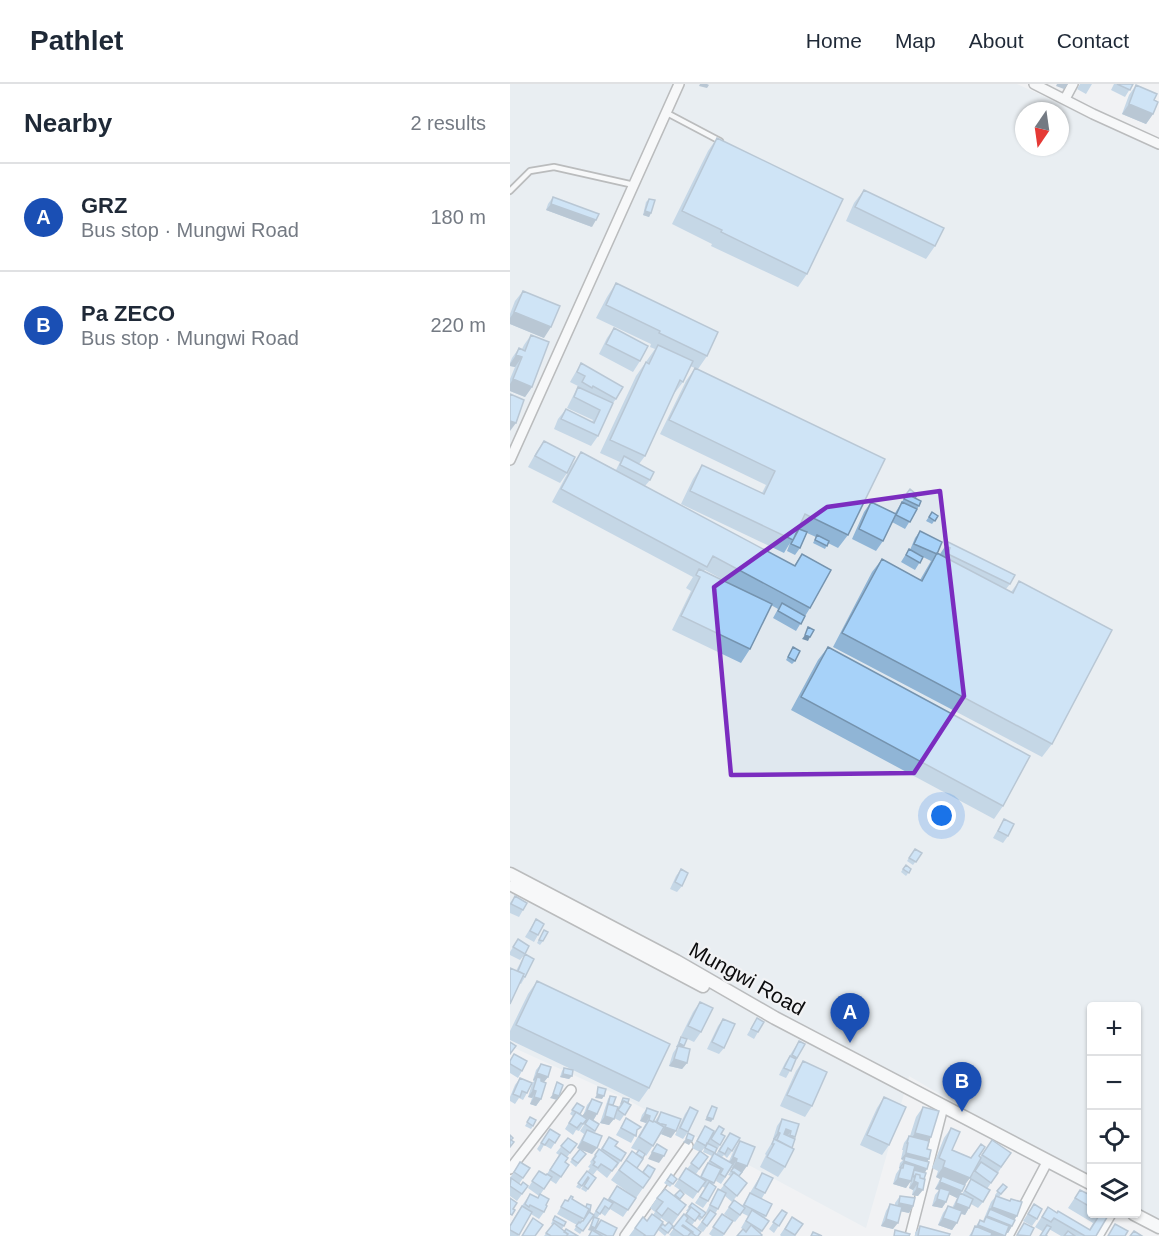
<!DOCTYPE html>
<meta charset="utf-8">
<style>
:root{--surface:#fff;--page:#f2f2f3;--text:#1f2937;--muted:#747a83;--line:#e0e1e3;--accent:#111827}
body{margin:0;font-family:Helvetica,sans-serif;background:var(--page);color:var(--text)}
.controls{position:absolute;right:18px;bottom:18px;display:grid;overflow:hidden;border-radius:6px;box-shadow:0 2px 4px #0004}
.controls button{width:54px;height:54px;display:grid;place-items:center;padding:0;border:0;border-bottom:2px solid var(--line);background:var(--surface);color:var(--text);font:30px sans-serif}
.compass{position:absolute;left:505px;top:18px;width:54px;height:54px;border-radius:50%;background:var(--surface);box-shadow:0 2px 4px #0004;rotate:193deg}
.you{position:absolute;left:432px;top:732px;width:21px;height:21px;margin:-15px;border:4px solid #fff;border-radius:50%;background:#1a73e8;box-shadow:0 0 0 9px #1a73e833}
.badge{display:grid;place-items:center;width:39px;height:39px;border-radius:50%;background:var(--accent);color:#fff;font-size:20px;font-weight:700}
.pin{position:absolute;translate:-50% -50px;filter:drop-shadow(0 2px 3px #0008)}
.pin::after{content:'';position:absolute;top:32px;width:21px;height:18px;background:inherit;clip-path:polygon(0 0,100% 0,50% 100%)}
.list{margin:0;padding:0;list-style:none}
h2{display:flex;justify-content:space-between;align-items:center;height:78px;margin:0;padding:0 24px;font-size:26px}
h2 small{font-size:20px;font-weight:400;color:var(--muted)}
.list li{display:grid;grid-template-columns:39px 1fr auto;gap:18px;align-items:center;box-sizing:border-box;height:108px;padding:0 24px;border-top:2px solid var(--line)}
.list b{display:block;font-size:22px;white-space:nowrap}
.list p{margin:0;font-size:20px;white-space:nowrap;color:var(--muted)}
.list em{font-size:20px;font-style:normal;color:var(--muted)}
.icon{flex:none;width:33px;height:33px;fill:none;stroke:currentColor;stroke-width:2;stroke-linecap:round;stroke-linejoin:round}
.map{position:relative;flex:none;width:649px;height:1152px;overflow:hidden}
header{display:flex;align-items:center;gap:36px;box-sizing:border-box;height:84px;padding:0 30px;background:var(--surface);border-bottom:2px solid var(--line)}
header strong{font-size:28px}
nav{display:flex;gap:33px;margin-inline-start:auto;font-size:21px}
main{display:flex}
aside{flex:1;background:var(--surface)}
.map>svg:first-child{display:block}
.built{fill:#e0e8ef;fill-rule:evenodd}
.lines{fill:none;stroke-linecap:round;stroke-linejoin:round}
.lane-casing{stroke:#797a7b;stroke-width:8}
.street-casing{stroke:#797a7b;stroke-width:12}
.secondary-casing{stroke:#797a7b;stroke-width:15}
.lane{stroke:#fff;stroke-width:4.5}
.street{stroke:#fff;stroke-width:9}
.secondary{stroke:#fff;stroke-width:12}
.wall{fill:#90b5d6;fill-rule:evenodd}
.shaded-wall{fill:#7593ae}
.building{fill:#a7d2f9;stroke:#7593ae;stroke-width:1.5}
.marked{fill:none;stroke:#7b2cbf;stroke-width:4.5;stroke-linejoin:round}
.labels{text-anchor:middle;stroke-width:4.5;stroke-linejoin:round;paint-order:stroke}
.street-label{font-size:21px;fill:#0c0c0d;stroke:#f1f2f4}
</style>
<header>
<strong>Pathlet</strong>
<nav><a>Home</a><a>Map</a><a>About</a><a>Contact</a></nav>
</header>
<main>
<aside>
<h2>Nearby<small>2 results</small></h2>
<ul class="list">
<li><span class="badge" style="background:#1a4fb4">A</span><div><b>GRZ</b><p>Bus stop · Mungwi Road</p></div><em>180 m</em></li>
<li><span class="badge" style="background:#1a4fb4">B</span><div><b>Pa ZECO</b><p>Bus stop · Mungwi Road</p></div><em>220 m</em></li>
</ul>
</aside>
<div class="map">
<svg width="649" height="1152" viewBox="0 0 649 1152">
<rect width="100%" height="100%" fill="#f1f2f4"/>
<path class="built" d="M0 0H507L649 65V1138L627 1125 626 922H582L581 1099 399 992 356 1144 114 1014 0 962ZM514 27H550V63H514Z"/>
<g class="lines">
<defs>
<path id="lane" d="M157 29 210 57
M0 107 20 87 44 83 124 101"/>
<path id="street" d="M524 0 583 30 649 60
M555 15 563 0
M0 376 169 0
M0 1085 61 1006
M115 1152 178 1062
M400 1152 432 1027
M498 1152 535 1082
M588 1152 601 1130"/>
<path id="secondary" d="M0 790 166 877 265 934 582 1100
M4 802 193 902
M624 1130 649 1143"/>
</defs>
<use href="#lane" class="lane-casing"/>
<use href="#street" class="street-casing"/>
<use href="#secondary" class="secondary-casing"/>
<use href="#lane" class="lane"/>
<use href="#street" class="street"/>
<use href="#secondary" class="secondary"/>
</g>
<path class="wall" d="M570 0H582L576 10 567 5Z
M604 0H623L615 13 601 6Z
M626 1 644 16 643 30 636 40 612 30 619 11Z
M207 54 297 190 288 203 201 162 202 160 162 140 198 67Z
M354 106 425 162 416 175 336 137 344 119Z
M43 113 82 143 36 126 38 120Z
M139 115 141 129 139 133 133 131 136 118Z
M106 199 197 272 188 285 338 451 328 464 318 459 315 465 303 459 306 453 297 449 290 464 285 471 277 467 280 459 274 469 171 420 183 395 192 381 252 409 256 401 150 350 176 297 185 284 180 282 173 298 163 311 135 372 129 380 140 396 135 402 284 482 292 470 300 524 286 547 263 534 268 525 261 521 240 565 231 579 162 546 181 507 176 504 183 493 42 418 62 381 71 368 106 386 110 378 90 369 126 292 145 265 140 263 141 260 86 234 97 213ZM195 486 223 501 194 487Z
M13 207 34 254 0 240V230L5 217Z
M104 244 130 277 123 288 89 270 97 254Z
M21 251 22 303 15 313 0 307V295L5 283 0 282V279L2 274 9 264 12 265 14 261Z
M71 279 106 315 103 319 88 352 81 362 44 345 48 335 56 325 82 338 83 336 57 324 68 302 60 298Z
M34 357 57 389 50 399 18 383 27 367Z
M400 405 409 422 395 445 382 438 373 457 366 467 342 455 354 428 361 418 385 429Z
M422 428 428 432 422 440 416 437Z
M410 447 427 469 430 470 438 458 500 500 496 505 501 508 509 497 542 660 532 673 323 563 362 488 372 475 410 496 421 477 413 473 405 486 391 478 399 465 400 466 405 454Z
M283 563 285 577 282 580 276 576Z
M318 563 493 722 484 735 281 626 308 576Z
M494 735 498 752 493 759 483 754Z
M405 765 412 769 403 781 397 777Z
M171 785 172 802 167 808 160 805 166 792Z
M393 785H401L396 792 391 788Z
M5 812 13 826 9 833 0 829V819Z
M26 835 28 851 24 858 15 853Z
M34 846 33 857 30 861 27 859Z
M8 855 15 870 10 876 0 871V868Z
M15 870V893L11 900 9 899 6 887Z
M27 897 139 1004 129 1018 63 986 59 995 50 993 52 987 54 984 61 985 0 956V947L18 910Z
M190 918 191 948 184 958 171 952 183 928Z
M247 934 248 948 244 955 237 951Z
M213 935 214 964 209 970 197 965 208 942Z
M171 953 172 963 177 979 172 985 159 982 163 969 167 963H166Z
M289 957 287 974 276 994 269 991 275 979Z
M4 970 12 987 8 994 0 989V976Z
M293 977 302 1022 295 1033 270 1022 286 987Z
M31 980 38 993 34 998 31 1015 26 1022 20 1020 22 1014 18 1013 22 1000 24 997 23 996 26 986Z
M10 994 17 1009 13 1016 9 1014 5 1020 0 1017V1013L5 1001Z
M100 1012 107 1027 113 1014 121 1021 110 1037 104 1034 99 1041 90 1039 98 1015Z
M374 1013 379 1061 372 1071 350 1061 367 1024Z
M82 1015 87 1030 83 1036 89 1040 84 1049 87 1064 82 1070 67 1064 74 1050 70 1047 78 1035 76 1034 77 1035 69 1047 66 1046 63 1051 55 1045 63 1032 60 1030 67 1019 70 1030 73 1032 77 1021Z
M180 1023 178 1048 173 1055 165 1051 175 1030Z
M413 1023 418 1057 417 1065 419 1075 417 1078 408 1112 402 1111 403 1106 399 1104 401 1096 396 1104 383 1100 386 1090 390 1084H389L390 1079 393 1076 391 1075 393 1066H392L394 1059 399 1052H400L406 1033Z
M137 1024 144 1037H145L151 1028 161 1054 151 1050 136 1072 135 1071 127 1084 140 1094 126 1114 101 1096 122 1067 126 1070 128 1067 121 1064 136 1039 130 1037 132 1031Z
M20 1033 23 1042 21 1045 15 1042Z
M116 1034 126 1050 121 1059 106 1051Z
M272 1035 289 1040 275 1083 268 1093 250 1083 256 1071 255 1070 264 1055H263L267 1042Z
M195 1042 196 1062 191 1068 198 1073 186 1090 190 1093 193 1086 202 1072 193 1068 195 1063 209 1042 211 1050 210 1061 205 1069 206 1070 220 1049 222 1067 217 1074 214 1071 212 1073 219 1077 225 1064 230 1057 232 1089 229 1092 237 1099 222 1118 215 1112 205 1130H206L193 1148 187 1144 198 1129 196 1128 204 1112 208 1105 210 1106 221 1092 218 1091 222 1085V1084L223 1082 211 1100 206 1097 208 1091 203 1101 198 1117 193 1124 185 1119 195 1104 192 1102 183 1115 170 1106 169 1116 176 1121 162 1141 163 1142 155 1152 148 1146 153 1140 155 1142 158 1139 151 1134 144 1152H119L133 1133 137 1137 143 1131 145 1128 140 1124 147 1114 165 1112 170 1106 164 1102 176 1084 177 1085 190 1068 182 1064Z
M441 1044 442 1066 461 1074 469 1072 470 1073 482 1056 501 1069 477 1105 473 1118 468 1124 461 1120 455 1131 451 1130 442 1146 428 1141 433 1129 438 1122 442 1124 447 1114 439 1110 436 1118 432 1124 422 1122 425 1111 429 1106 425 1105 430 1095 426 1093 428 1087 422 1084 434 1054ZM467 1082 468 1083 460 1094 464 1097 461 1095 452 1110 451 1109 455 1101Z
M40 1045 50 1051 41 1065 34 1061 30 1068 27 1065Z
M99 1053 105 1062 116 1069 106 1084 105 1083 97 1094 87 1086 83 1091 78 1087 80 1084 78 1083 81 1079 80 1078 89 1065 90 1066Z
M58 1054 67 1060 57 1073 55 1078 59 1081 46 1100 40 1096 30 1111 36 1121 34 1128 29 1135 21 1130 8 1152H0V1141L7 1129 20 1110 27 1114 29 1112 18 1104 29 1087 36 1091 37 1090 49 1071 46 1069Z
M70 1065 76 1070 66 1083 60 1078Z
M10 1078 20 1084 9 1100 11 1101 18 1102 7 1117 0 1112V1094Z
M77 1087 86 1094 76 1108 71 1105 77 1097H76L70 1105 66 1103Z
M252 1089 255 1109 252 1114 256 1132 255 1134 259 1137 250 1150 227 1152 233 1145 231 1144 238 1132 232 1129 225 1138 214 1130 224 1116 232 1122Z
M161 1090 167 1095 160 1103 154 1099Z
M493 1100 497 1103 489 1113 500 1117 501 1115 505 1135 502 1142 498 1149H497L495 1152H459L470 1136 473 1137 481 1118 486 1112 485 1111Z
M107 1102 126 1114 113 1133 100 1125 95 1132 91 1129 87 1134 86 1142 91 1136 103 1152H78L82 1147 78 1146 83 1135 81 1134 70 1150 64 1146 67 1141 47 1130 55 1116 57 1117 61 1112 62 1115 75 1123 77 1120 80 1127 77 1131 76 1130 70 1139 83 1131 94 1114 98 1116Z
M570 1106 582 1112V1130H599L586 1152H551L539 1145 532 1147 525 1143 538 1123 579 1146 583 1139 558 1124Z
M390 1112 403 1122 399 1129 391 1127 383 1145 371 1142 376 1127 380 1120 385 1121V1119Z
M182 1119 196 1129 190 1137 187 1134 182 1141 188 1152H161L159 1151 174 1130 175 1131 178 1127H176Z
M524 1120 527 1135 522 1142 513 1137Z
M272 1126 277 1129 264 1149 259 1145Z
M212 1130 223 1137 213 1152H202L199 1150Z
M45 1132 56 1138 52 1145 54 1147 68 1152H34L43 1141 41 1140Z
M282 1133 293 1140 285 1152H271L270 1151Z
M410 1142 439 1152H405V1149Z"/>
<path class="shaded-wall" d="M190 0H197L199 1 197 4 189 2Z
M547 0H558L554 5 546 2Z
M619 20 643 30 636 40 612 30Z
M41 120 86 136 82 143 36 126Z
M135 127 141 129 139 133 133 131Z
M4 228 41 243 34 254 0 240V234Z
M6 271 12 273 5 283 0 282V280Z
M3 295 22 303 15 313 0 307V300Z
M0 337 6 339 0 347Z
M295 551 300 553 298 557 292 555Z
M169 959 174 962 171 965 166 963Z
M164 975 177 979 172 985 159 982Z
M27 989 38 993 33 999 27 993 24 997 23 996Z
M53 990 62 992 59 995 50 993Z
M23 1006 26 1007 22 1014 18 1013Z
M43 1010 49 1012 47 1016 40 1014Z
M87 1010 94 1012 92 1015 85 1014Z
M24 1013 31 1015 26 1022 20 1020Z
M77 1026 87 1030 83 1037 72 1032Z
M135 1030 140 1032 136 1039 130 1037Z
M95 1032 104 1035 99 1041 90 1039Z
M197 1033 203 1035 201 1038 195 1036Z
M155 1043 166 1047 161 1054 151 1050Z
M276 1045 281 1047 276 1054 271 1052Z
M268 1048 270 1049 265 1055H263Z
M405 1049 421 1053 414 1063 398 1059Z
M176 1055 182 1057 179 1061 173 1058Z
M72 1057 87 1064 82 1070 67 1064Z
M142 1068 154 1072 149 1079 138 1075Z
M396 1069 419 1075 414 1082 395 1072 393 1076 391 1075Z
M223 1073 227 1075 223 1082 218 1080Z
M394 1077 417 1085 413 1092 404 1086 403 1089 394 1079 390 1085 389 1084Z
M226 1078 237 1082 232 1089 222 1084Z
M433 1083 460 1094 452 1104 432 1092 430 1095 426 1093Z
M388 1094 401 1097 396 1104 383 1100Z
M404 1097 408 1099 403 1106 399 1104Z
M430 1098 452 1107 447 1114 430 1106V1104L429 1106 425 1105Z
M407 1104 413 1106 408 1112 402 1111Z
M427 1115 436 1118 432 1124 422 1122Z
M389 1119 403 1122 399 1129 384 1126Z
M446 1119 459 1124 455 1131 442 1126Z
M482 1123 507 1132 502 1139 479 1126Z
M477 1132 502 1142 498 1149 473 1139Z
M433 1134 447 1139 442 1146 428 1141Z
M376 1135 388 1139 383 1145 371 1142Z
M468 1141 495 1152H473L463 1148Z
M81 1142 85 1144 83 1147 78 1146Z"/>
<path class="building" d="M607 0H623L620 6Z
M626 1 647 10 644 16 648 18 643 30 619 20Z
M207 54 333 115 297 190 211 148 212 146 172 127Z
M354 106 434 144 425 162 345 123Z
M43 113 89 130 86 136 41 120Z
M139 115 145 116 141 129 135 127Z
M106 199 208 248 197 272 149 249 150 247 96 221Z
M13 207 50 222 41 243 4 228Z
M104 244 138 262 130 277 96 260Z
M21 251 39 258 22 303 3 295 12 273 6 271 9 264 15 267Z
M148 261 183 277 173 298 170 296 135 372 100 356 136 278 139 280Z
M71 279 113 303 106 315 83 302 82 304 72 298 75 292 67 288Z
M185 284 375 375 338 451 295 430 283 456 180 407 192 381 254 410 265 387 159 336Z
M68 303 103 319 88 352 51 335 56 325 84 339 90 326 64 313Z
M0 310 14 316 6 339 0 337Z
M34 357 65 373 57 389 25 372Z
M71 368 285 482 292 470 321 486 300 524 203 472 197 483 51 405Z
M114 372 144 388 140 396 110 381Z
M400 405 407 411 405 414 397 409Z
M397 410 411 417 409 422 394 415Z
M361 418 386 430 373 457 349 445Z
M392 418 407 425 400 438 386 431Z
M422 428 428 432 425 437 419 433Z
M289 445 297 448 290 464 281 460Z
M410 447 432 458 427 470 404 460Z
M307 451 319 457 317 462 305 456Z
M438 458 505 491 500 500 438 470 440 464 436 462Z
M399 465 413 473 410 479 396 471Z
M427 469 503 509 509 497 602 546 542 660 332 549 372 475 412 497Z
M189 485 262 520 240 565 171 532 190 493 186 491Z
M272 519 295 532 291 540 268 527Z
M298 543 304 546 300 553 295 551Z
M283 563 290 567 285 577 278 573Z
M318 563 520 672 493 722 291 613Z
M494 735 504 740 498 752 488 747Z
M405 765 412 769 406 778 399 774Z
M396 781 401 785 399 789 393 785Z
M171 785 178 789 172 802 165 798Z
M5 812 17 819 13 826 1 820Z
M26 835 34 840 28 851 20 847Z
M34 846 38 848 33 857 29 856Z
M8 855 19 862 15 870 3 863Z
M15 870 24 875 15 893 13 892 14 890 8 887Z
M0 884 14 890 0 920Z
M27 897 160 960 139 1004 6 941Z
M190 918 203 924 191 948 178 942Z
M247 934 254 938 248 948 241 945Z
M213 935 225 940 214 964 202 958Z
M171 953 177 955 174 962 169 959Z
M289 957 295 960 287 974 282 971Z
M0 958 6 962 0 970Z
M168 962 180 965 177 979 164 975Z
M4 970 17 977 12 987 0 980V977Z
M280 972 286 975 281 987 274 984Z
M293 977 317 988 302 1022 277 1011Z
M31 980 41 983 38 993 27 989Z
M54 984 63 986 62 992 53 990Z
M27 993 31 994V997L36 999 31 1015 24 1013 26 1007 23 1006Z
M10 994 22 999 17 1009 12 1007 10 1013 3 1010Z
M47 998 53 1001 49 1012 43 1010Z
M88 1003 96 1005 94 1012 87 1010Z
M100 1012 106 1013 103 1021 98 1020V1021Z
M374 1013 396 1023 379 1061 357 1051Z
M113 1014 119 1015 118 1019 114 1017 111 1020Z
M82 1015 92 1019 87 1030 77 1026Z
M114 1017 121 1021 115 1031 108 1026Z
M67 1019 74 1023 70 1030 62 1026Z
M98 1020 108 1023 104 1035 95 1032Z
M202 1022 207 1024 203 1035 197 1033Z
M180 1023 188 1027 178 1048 170 1044Z
M413 1023 429 1027 421 1053 405 1049Z
M137 1024 148 1028 143 1038 139 1036 140 1032 135 1030Z
M66 1028 77 1035 73 1040 71 1039 67 1044 59 1039Z
M151 1028 171 1035 166 1047 155 1043 156 1041 152 1040V1041L147 1038Z
M20 1033 26 1036 23 1042 17 1038Z
M79 1034 89 1040 85 1047 75 1040Z
M116 1034 131 1043 127 1046 126 1052 111 1044Z
M272 1035 289 1040 285 1053 280 1051 281 1047 276 1045 274 1050 285 1055 282 1064 267 1056 270 1049 268 1048Z
M139 1036 143 1038 144 1037 154 1043 143 1062 129 1053Z
M195 1042 204 1047 196 1062 187 1057Z
M209 1042 214 1045 211 1050 215 1052 210 1061 201 1055Z
M441 1044 450 1048 442 1066 461 1074 471 1060 475 1063 469 1072 471 1074 460 1094 433 1083 435 1077 429 1074Z
M40 1045 50 1051 45 1059 39 1055 35 1061 31 1059Z
M77 1046 92 1052 87 1064 72 1057Z
M178 1049 184 1052 182 1057 176 1055Z
M220 1049 230 1054 222 1067 218 1064 215 1070 209 1067Z
M0 1051 3 1054 1 1056 4 1058 0 1063Z
M399 1052 419 1057 417 1065 421 1066 419 1075 396 1069 398 1059H397Z
M99 1053 108 1058 105 1062 116 1069 111 1077 92 1065Z
M58 1054 67 1060 60 1069 51 1062Z
M264 1055 284 1065 275 1083 257 1073 264 1060H262Z
M482 1056 501 1069 491 1083 472 1071Z
M230 1057 245 1063 237 1082 226 1078 227 1075 223 1073Z
M197 1059 207 1064 205 1069 195 1064Z
M147 1060 157 1066 154 1072 142 1068Z
M70 1065 76 1070 68 1079 62 1075Z
M89 1065 108 1079 102 1087 91 1080 88 1084 83 1081 85 1078 83 1076 86 1072 85 1071Z
M129 1066 135 1070 133 1074 126 1070Z
M122 1067 133 1075 127 1084 116 1076Z
M190 1067 198 1073 189 1085 181 1079Z
M51 1069 58 1074 55 1078 59 1081 51 1093 40 1086Z
M204 1069 223 1080 215 1093 210 1090 213 1085 200 1077Z
M395 1072 419 1078 417 1085 394 1077Z
M116 1076 140 1094 133 1104 109 1086Z
M10 1078 20 1084 13 1094 4 1088Z
M471 1078 488 1089 481 1099 465 1087Z
M198 1079 211 1085 204 1099 191 1093Z
M394 1079 405 1082 401 1097 388 1094 391 1084H393Z
M138 1081 145 1085 140 1094 133 1088Z
M224 1083 232 1088 229 1092 221 1087Z
M176 1084 196 1097 188 1108 169 1095Z
M404 1086 416 1089 414 1095 410 1094V1091L406 1090 404 1093 403 1092Z
M29 1087 36 1091 37 1090 42 1093 34 1105 22 1097Z
M77 1087 86 1094 78 1105 74 1102 79 1094 78 1093 72 1102 68 1099Z
M224 1088 237 1099 227 1112 214 1101Z
M252 1089 263 1094 255 1109 245 1104Z
M161 1090 167 1095 163 1100 157 1096Z
M406 1090 410 1091V1094L415 1095 413 1106 407 1104 408 1099 404 1097Z
M432 1092 455 1101 452 1107 430 1098Z
M1 1094 11 1101 13 1098 18 1102 12 1110 0 1102Z
M461 1095 480 1106 473 1118 455 1107Z
M199 1098 206 1103 198 1117 190 1113Z
M493 1100 497 1103 491 1110 487 1107Z
M107 1102 126 1114 118 1126 99 1115Z
M430 1104 440 1107 436 1118 427 1115Z
M155 1105 176 1121 168 1131 158 1124 152 1132 146 1127 153 1118 147 1114Z
M208 1105 216 1109 208 1125 200 1121Z
M170 1106 174 1110 170 1115 165 1111Z
M570 1106 582 1112V1124L565 1114Z
M240 1109 262 1120 256 1132 234 1121Z
M450 1109 463 1115 459 1124 446 1119Z
M20 1110 28 1114 30 1110 39 1115 36 1121 37 1122 34 1128 20 1121 19 1123 15 1120Z
M61 1112 63 1113 62 1115 79 1125 74 1135 51 1123 55 1116 58 1117Z
M390 1112 405 1114 403 1122 389 1119Z
M486 1112 500 1117 501 1115 512 1118 507 1132 482 1123Z
M0 1114 7 1119 3 1125 5 1126 2 1131 0 1130Z
M94 1114 103 1119 99 1125 95 1122 90 1130 86 1127Z
M224 1116 235 1124 230 1131 219 1123Z
M182 1119 196 1129 192 1134 189 1131 190 1130 181 1123 180 1124 179 1123Z
M77 1120 81 1121 80 1127H78L79 1125 76 1123Z
M380 1120 392 1123 388 1139 376 1135Z
M524 1120 532 1125 527 1135 518 1130Z
M12 1122 22 1128 9 1151 0 1146V1142Z
M438 1122 452 1127 447 1139 433 1134Z
M181 1123 190 1130 185 1137 176 1130Z
M538 1123 547 1129 548 1127 580 1146 590 1130H599L586 1152H575L544 1134 541 1138 532 1133Z
M480 1125 505 1136 502 1142 477 1132Z
M200 1126 206 1130 197 1142 192 1138Z
M242 1126 259 1137 252 1147 236 1137Z
M272 1126 277 1129 269 1142 263 1138Z
M79 1128 84 1131 73 1147 66 1142 69 1138 70 1139 72 1137H73Z
M142 1130 153 1138 144 1152H134L135 1151 125 1144 133 1133 137 1137Z
M174 1130 178 1134 176 1137 191 1148 188 1152H186L182 1149 183 1148 173 1141 172 1142 181 1148 178 1152H174L163 1144Z
M212 1130 223 1137 214 1150 203 1143Z
M45 1132 56 1138 54 1142 43 1136Z
M84 1133 89 1135 85 1144 81 1142Z
M282 1133 293 1140 285 1151 275 1145Z
M476 1133 499 1142 495 1152 468 1141 470 1136 474 1138Z
M23 1134 33 1141 25 1152H12Z
M91 1136 107 1144 103 1152H97L85 1146Z
M159 1138 163 1142 158 1149 150 1143 153 1140 155 1142Z
M44 1139 58 1150 56 1152H41L36 1149Z
M514 1139 524 1144 520 1152 507 1151Z
M605 1140 618 1147 615 1152H598Z
M241 1141 252 1151 251 1152H227L233 1145 236 1148Z
M537 1141 541 1143 536 1151 537 1152H530Z
M410 1142 440 1150 439 1152H408Z
M465 1142 482 1149 481 1152H461Z
M56 1145 68 1152H56L58 1150 54 1148Z
M82 1146 92 1152H79Z
M385 1146 400 1150 399 1152H384Z
M558 1147 565 1152H554Z
M624 1147 632 1152H620Z
M303 1148 312 1152H301Z"/>
<path d="M0 0H649V1152H0ZM430 407 454 612 404 689 221 691 204 503 317 423Z" fill="#f1f2f4" fill-opacity=".55" fill-rule="evenodd"/>
<path class="marked" d="M430 407 454 612 404 689 221 691 204 503 317 423Z"/>
<g class="labels">
<g class="street-label">
<text transform="translate(237 895) rotate(29)" y="7">Mungwi Road</text>
</g>
</g>
</svg>
<div class="controls">
<button>+</button>
<button>−</button>
<button><svg class="icon" aria-label="locate" viewBox="0 0 24 24"><circle cx="12" cy="12" r="6"/><path d="M12 2v4M12 18v4M2 12h4M18 12h4"/></svg></button>
<button><svg class="icon" aria-label="layers" viewBox="0 0 24 24"><path d="M12 4l9 5-9 5-9-5zM3 14l9 5 9-5"/></svg></button>
</div>
<svg class="compass" viewBox="-18 -18 36 36"><path d="M0-13l5 13h-10z" fill="#e53935"/><path d="M0 13l5-13h-10z" fill="#747a83"/></svg>
<div class="you"></div>
<div class="pin badge" style="left:340px;top:959px;background:#1a4fb4">A</div>
<div class="pin badge" style="left:452px;top:1028px;background:#1a4fb4">B</div>
</div>
</main>
